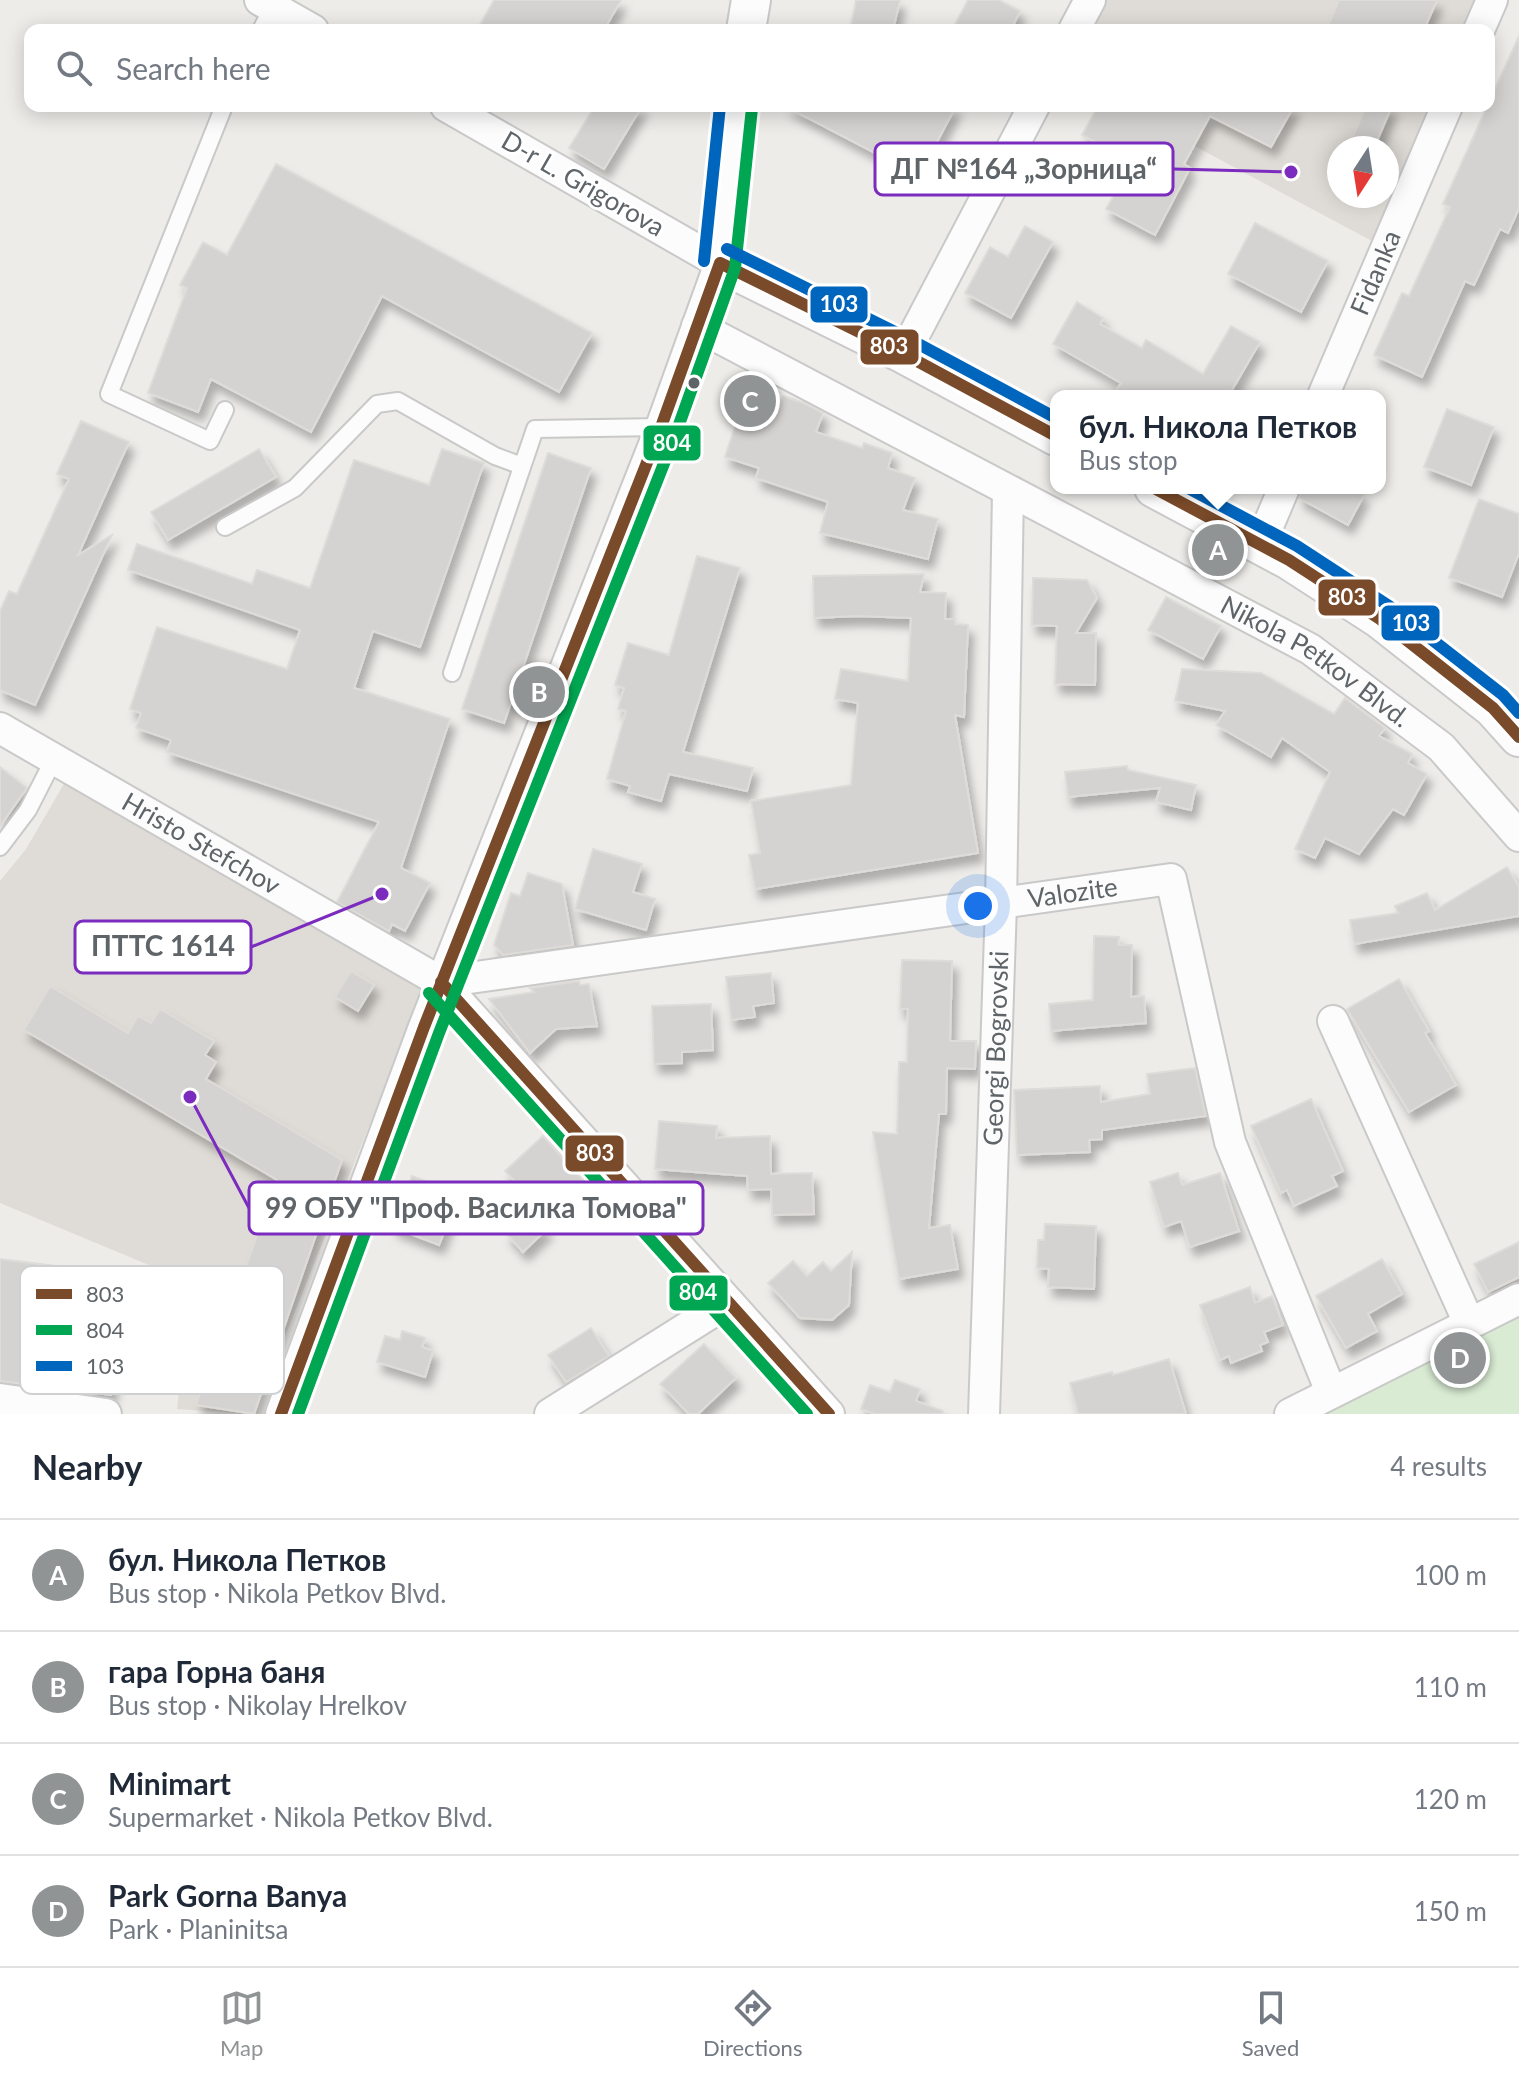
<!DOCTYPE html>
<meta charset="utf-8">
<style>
:root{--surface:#fff;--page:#f6f6f7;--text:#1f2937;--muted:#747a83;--line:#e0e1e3;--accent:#909495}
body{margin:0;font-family:Lato,sans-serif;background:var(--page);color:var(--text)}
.compass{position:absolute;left:1327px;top:136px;width:72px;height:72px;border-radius:50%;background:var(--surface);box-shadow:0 4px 20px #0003;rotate:192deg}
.you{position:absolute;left:978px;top:906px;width:28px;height:28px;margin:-20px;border:6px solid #fff;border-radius:50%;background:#1a73e8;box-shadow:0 0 0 12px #1a73e833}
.badge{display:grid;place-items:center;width:52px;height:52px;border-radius:50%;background:var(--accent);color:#fff;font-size:26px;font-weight:700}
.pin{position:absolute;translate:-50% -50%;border:4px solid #fff;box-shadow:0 2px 8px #0006}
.popup{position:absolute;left:1050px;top:390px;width:336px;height:104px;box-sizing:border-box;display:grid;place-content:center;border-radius:16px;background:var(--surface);filter:drop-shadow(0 2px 6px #0005);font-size:26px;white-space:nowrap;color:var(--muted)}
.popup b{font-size:30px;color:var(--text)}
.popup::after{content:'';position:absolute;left:50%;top:100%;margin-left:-16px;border:16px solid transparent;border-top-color:var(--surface)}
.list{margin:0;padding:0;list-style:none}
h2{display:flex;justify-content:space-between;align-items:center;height:104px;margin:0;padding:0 32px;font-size:34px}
h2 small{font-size:26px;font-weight:400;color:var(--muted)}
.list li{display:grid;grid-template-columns:52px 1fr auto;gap:24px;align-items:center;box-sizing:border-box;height:112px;padding:0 32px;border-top:2px solid var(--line)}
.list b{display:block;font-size:30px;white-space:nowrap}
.list p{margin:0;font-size:26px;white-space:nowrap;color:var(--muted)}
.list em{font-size:26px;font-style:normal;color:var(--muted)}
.icon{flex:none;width:44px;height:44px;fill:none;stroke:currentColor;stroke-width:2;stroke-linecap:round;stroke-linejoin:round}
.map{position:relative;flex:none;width:1519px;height:1414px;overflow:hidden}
.search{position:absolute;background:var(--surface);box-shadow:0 4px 20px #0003;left:24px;right:24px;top:24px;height:88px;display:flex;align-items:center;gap:20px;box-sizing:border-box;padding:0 28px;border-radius:16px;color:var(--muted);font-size:30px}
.sheet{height:552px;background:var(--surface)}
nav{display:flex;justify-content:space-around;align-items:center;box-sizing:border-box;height:112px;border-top:2px solid var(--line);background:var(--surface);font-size:22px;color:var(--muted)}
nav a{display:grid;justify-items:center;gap:4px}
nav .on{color:var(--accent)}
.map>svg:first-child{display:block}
.education{fill:#dfdcd7;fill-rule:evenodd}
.green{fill:#d9ebd3}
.building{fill:#d5d3d2;stroke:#dedcd8;stroke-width:2;filter:url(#shadow)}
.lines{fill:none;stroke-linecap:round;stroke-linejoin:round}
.service-casing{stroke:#c9c9c9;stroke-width:20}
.minor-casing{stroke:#c9c9c9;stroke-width:34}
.tertiary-casing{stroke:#c9c9c9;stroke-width:42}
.service{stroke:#fcfcfc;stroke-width:16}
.minor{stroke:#fcfcfc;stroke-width:30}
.tertiary{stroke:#fcfcfc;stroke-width:38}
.bus-1-casing{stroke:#fff;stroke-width:18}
.bus-2-casing{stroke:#fff;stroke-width:18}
.bus-3-casing{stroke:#fff;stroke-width:18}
.bus-1{stroke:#7a4b2a;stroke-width:12}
.bus-2{stroke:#00a651;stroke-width:12}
.bus-3{stroke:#0065bd;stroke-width:12}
.bus-dot{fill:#5e6468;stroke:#fff;stroke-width:3}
.labels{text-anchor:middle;stroke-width:6;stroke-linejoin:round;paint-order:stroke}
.street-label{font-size:26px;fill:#5e6468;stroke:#fff}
.key{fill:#fff;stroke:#cfd0d2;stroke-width:2}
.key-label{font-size:22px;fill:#5e6468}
.leader{fill:none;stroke:#7b2cbf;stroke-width:3}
.callout-dot{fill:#7b2cbf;stroke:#fff;stroke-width:3}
.callout{fill:#fff;stroke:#7b2cbf;stroke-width:3}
.callout-label{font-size:28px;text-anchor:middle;font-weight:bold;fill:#5e6468}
.line-badge{stroke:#fff;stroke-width:3}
.badge-label{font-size:22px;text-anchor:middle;font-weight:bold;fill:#fff}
</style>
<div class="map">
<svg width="1519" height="1414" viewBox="0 0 1519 1414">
<defs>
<filter id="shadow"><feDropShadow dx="5" dy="9" stdDeviation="4" flood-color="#0004"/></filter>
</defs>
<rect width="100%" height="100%" fill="#eeece9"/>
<path class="education" d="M1090 0H1493L1480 30H1074Z
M1120 106H1447L1385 248ZM1339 148H1387V196H1339Z
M65 782 423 991 254 1414 177 1409 192 1283 0 1203V881L26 849Z"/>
<path class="green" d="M1519 1299V1414H1290Z"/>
<path class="building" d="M494 0H621L604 30H477Z
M856 0H900L893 30H850Z
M968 0H999L1020 11 1011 30H952Z
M1339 0H1437L1424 30H1326Z
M1519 36V208L1508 233 1500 229 1474 285 1465 281 1422 377 1374 355 1402 293 1409 296 1450 207 1443 204Z
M595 106H642L604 169 569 148Z
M785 106H956L919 176Z
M1098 106H1294L1271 147 1210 116 1184 164 1190 168 1155 235 1106 209 1129 168 1094 151 1097 143 1082 135Z
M1366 106H1392L1374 148H1348Z
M276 164 592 333 559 392 382 296 311 432 211 379 198 412 148 393 187 288 180 285 203 242 227 255Z
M1255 223 1328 261 1301 312 1228 274Z
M1025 226 1053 242 1011 318 965 293 990 247 1008 257Z
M1077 302 1103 318 1100 324 1142 348 1146 340 1203 374 1231 326 1260 342 1232 390 1242 396H1113L1121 383 1053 344Z
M746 393 780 403 783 396 804 403 823 413 816 432 862 448 864 443 892 453 888 468 915 478 903 510 938 519 928 559 820 533 828 502 756 478 759 468 725 457Z
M1447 409 1494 427 1471 485 1424 467Z
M81 421 129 442 78 555 112 535 35 705 0 690V611L9 591 17 594 69 479 57 474Z
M259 449 276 477 168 540 151 512Z
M442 449 484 463 420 647 373 631 354 688 450 719 401 868 430 883 405 931 392 924 389 931 337 902 379 822 167 752 171 740 136 728 141 713 130 709 157 627 287 669 300 630 128 570 137 544 252 584 257 570 310 588 354 460 429 485Z
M548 453 591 468 504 723 462 709Z
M1302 488H1351L1364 495 1348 525 1299 498Z
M1479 499 1519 514V553L1502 597 1449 578Z
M697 556 740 568 683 752 753 768 747 791 669 774 661 801 628 792 630 786 607 779 626 711 618 709 624 688 615 685 628 643 669 655Z
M924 574 920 592 946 593 945 619H955V624L968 625 964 717 955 715 978 853 755 889 749 855 760 853 751 801 851 785 858 703 835 699 841 669 908 681 911 618 858 616 814 618 813 576Z
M1033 578 1087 580 1097 598 1076 633H1096L1095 685 1055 684 1057 626 1032 625Z
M1166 597 1221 626 1203 659 1148 630Z
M1182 669 1261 673 1334 714 1345 698 1385 728 1379 736 1412 754 1408 763 1427 774 1404 815 1393 809 1359 854 1325 838 1315 858 1295 849 1330 772 1282 738 1271 757 1216 725 1225 711 1175 701Z
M1127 766 1128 770 1196 785 1191 810 1156 802 1160 788 1068 797 1065 772Z
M0 767 27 788 0 826Z
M593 849 642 864 633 892 655 899 646 930 575 909Z
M1507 867 1519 887V916L1354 944 1350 920 1398 913 1395 906 1427 893 1435 910Z
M528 873 562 884 573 945 503 955 494 945 511 893 520 896Z
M1094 936 1119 937 1118 945H1132L1131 997 1144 996 1146 1023 1051 1031 1049 1004 1093 1000Z
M902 960 952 961 950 1041H976L975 1069 947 1068 946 1114H939L929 1228 950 1225 958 1269 899 1279 873 1132 897 1134 899 1062H907L908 1009H900Z
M351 971 374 985 358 1011 335 997Z
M771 973 774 1003 753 1006 755 1017 731 1020 726 977Z
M1399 979 1429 1031 1425 1033 1456 1085 1409 1112 1347 1009Z
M579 981 580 985 589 984 597 1026 556 1029 530 1053 489 999 534 992 530 988Z
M50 986 128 1033 138 1016 151 1023 160 1009 214 1041 205 1055 216 1062 206 1079 342 1160 254 1414 196 1405 277 1180 24 1030Z
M711 1004 713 1050 682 1052V1063L654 1064 652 1006Z
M1195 1068 1206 1116 1102 1130V1139L1089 1140 1090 1152 1017 1155 1014 1090 1100 1086 1101 1102 1150 1094 1147 1074Z
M1311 1099 1343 1171 1332 1176 1337 1186 1294 1206 1287 1190 1281 1193 1251 1126Z
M659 1121 717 1126 716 1138 770 1136 771 1174 812 1173 814 1214 772 1215 771 1189 748 1190 747 1176 655 1169Z
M543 1136 583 1180 546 1214 505 1171Z
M1178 1173 1182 1185 1220 1173 1239 1231 1190 1247 1181 1221 1164 1227 1150 1182Z
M412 1176 459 1194 439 1245 392 1227Z
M522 1218 548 1228 523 1252 506 1233Z
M1045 1224 1096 1226 1094 1289 1048 1287 1049 1269 1037 1268 1038 1240H1044Z
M1519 1242V1277L1488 1292 1474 1264Z
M852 1252 849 1305 832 1320 800 1318 768 1283 793 1261 807 1276 823 1262 831 1271Z
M0 1259 192 1283 181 1369 116 1360 111 1395 0 1381Z
M1382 1259 1402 1294 1368 1314 1377 1331 1346 1348 1316 1296Z
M1250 1287 1255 1303 1272 1296 1283 1325 1264 1332 1268 1342 1260 1345 1262 1351 1231 1363 1229 1356 1220 1360 1200 1305Z
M591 1328 609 1356 566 1382 548 1355Z
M402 1331 425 1338 422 1347 433 1351 425 1377 377 1362 385 1336 400 1340Z
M704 1344 736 1378 698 1414H689L660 1384Z
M1169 1359 1186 1414H1078L1070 1383 1112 1372 1113 1375Z
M895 1380 920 1389 916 1401 943 1411 942 1414H875L861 1409 870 1385 890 1392Z"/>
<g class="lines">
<defs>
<path id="service" d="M261 30 273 7
M224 106 109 394 210 441 225 410
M225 527 295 488 377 404 398 401 495 456 522 466
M452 673 535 429 661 427
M0 847 28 810 54 759"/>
<g id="minor">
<path d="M260 0 313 30"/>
<path d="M1074 30 1090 0"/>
<path d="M1479 30 1492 0"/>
<path id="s1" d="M697 326 1310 649 1441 747 1519 836"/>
<path d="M904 354 1034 106"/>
<path id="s2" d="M1323 396 1447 106"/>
<path d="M1260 545 1284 488"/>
<path id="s3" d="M0 728 441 982 829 1414"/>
<path id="s4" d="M441 982 1171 879 1230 1142 1331 1392"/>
<path d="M1333 1021 1469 1323"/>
<path d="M0 1399 106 1414"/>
<path d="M281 1414 424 1027 661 427 720 263 446 106"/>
<path d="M550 1414 728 1302"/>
<path id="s5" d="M984 1414 1001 904 1008 491"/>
<path d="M1290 1414 1519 1299"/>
</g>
<path id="tertiary" d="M746 30 751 0
M736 106 720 263 904 354 1056 436
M1154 488 1289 560 1380 619 1493 708 1519 737"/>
</defs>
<use href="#service" class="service-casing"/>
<use href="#minor" class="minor-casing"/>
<use href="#tertiary" class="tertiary-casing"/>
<use href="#service" class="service"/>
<use href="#minor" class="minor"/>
<use href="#tertiary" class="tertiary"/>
<defs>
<path id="bus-1" d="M720 263 904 354 1056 436
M1154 488 1289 560 1380 619 1493 708 1519 737
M441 982 829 1414
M281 1414 424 1027 661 427 720 263"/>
<path id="bus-2" d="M429 993 807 1414
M298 1414 439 1033 676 433 735 268 752 108"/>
<path id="bus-3" d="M727 249 911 340 1056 418
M704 261 720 106
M1188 488 1297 546 1389 606 1503 695 1519 713"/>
</defs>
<use href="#bus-1" class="bus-1-casing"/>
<use href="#bus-2" class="bus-2-casing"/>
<use href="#bus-3" class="bus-3-casing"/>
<use href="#bus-1" class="bus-1"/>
<use href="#bus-2" class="bus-2"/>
<use href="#bus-3" class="bus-3"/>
</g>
<circle class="bus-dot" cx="694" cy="383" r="7"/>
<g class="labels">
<g class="street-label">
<text transform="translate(583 184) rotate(30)" y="9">D-r L. Grigorova</text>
<text dy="9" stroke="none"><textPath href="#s2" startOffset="134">Fidanka</textPath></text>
<text dy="9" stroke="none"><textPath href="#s1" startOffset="704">Nikola Petkov Blvd.</textPath></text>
<text dy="9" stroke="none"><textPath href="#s3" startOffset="232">Hristo Stefchov</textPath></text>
<text dy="9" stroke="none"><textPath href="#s4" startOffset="638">Valozite</textPath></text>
<text dy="9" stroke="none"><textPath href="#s5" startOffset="366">Georgi Bogrovski</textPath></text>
</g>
</g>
<rect x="20" y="1266" width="264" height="128" rx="12" class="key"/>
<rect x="36" y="1289" width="36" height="10" fill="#7a4b2a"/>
<rect x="36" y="1325" width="36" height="10" fill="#00a651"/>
<rect x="36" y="1361" width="36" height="10" fill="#0065bd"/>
<g class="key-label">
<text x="86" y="1302">803</text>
<text x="86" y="1338">804</text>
<text x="86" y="1374">103</text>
</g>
<path class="leader" d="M1291 172L1173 169M382 894L251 947M190 1097L249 1208"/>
<g class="callout-dot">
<circle cx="1291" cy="172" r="8"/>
<circle cx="382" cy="894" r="8"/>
<circle cx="190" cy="1097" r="8"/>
</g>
<g class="callout">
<rect x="875" y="143" width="298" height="52" rx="8"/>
<rect x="75" y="921" width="176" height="52" rx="8"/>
<rect x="249" y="1182" width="454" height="52" rx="8"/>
</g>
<g class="callout-label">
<text x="1024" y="179">ДГ №164 „Зорница“</text>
<text x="163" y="956">ПТТС 1614</text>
<text x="476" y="1218">99 ОБУ "Проф. Василка Томова"</text>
</g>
<g class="line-badge">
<rect x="809" y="285" width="60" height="39" rx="8" fill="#0065bd"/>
<rect x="859" y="328" width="61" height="38" rx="8" fill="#7a4b2a"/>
<rect x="642" y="424" width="60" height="38" rx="8" fill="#00a651"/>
<rect x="1317" y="578" width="60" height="39" rx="8" fill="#7a4b2a"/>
<rect x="1380" y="604" width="61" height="38" rx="8" fill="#0065bd"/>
<rect x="564" y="1134" width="61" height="39" rx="8" fill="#7a4b2a"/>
<rect x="668" y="1274" width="61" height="38" rx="8" fill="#00a651"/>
</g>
<g class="badge-label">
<text x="839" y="312">103</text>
<text x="889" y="354">803</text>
<text x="672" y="451">804</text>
<text x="1347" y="605">803</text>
<text x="1411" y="631">103</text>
<text x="595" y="1161">803</text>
<text x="698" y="1300">804</text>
</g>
</svg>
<svg class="compass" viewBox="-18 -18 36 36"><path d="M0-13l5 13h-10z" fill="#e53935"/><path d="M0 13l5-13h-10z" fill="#747a83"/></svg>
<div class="you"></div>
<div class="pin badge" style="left:1218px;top:550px">A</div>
<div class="popup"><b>бул. Никола Петков</b>Bus stop</div>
<div class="pin badge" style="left:539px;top:692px">B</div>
<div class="pin badge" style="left:750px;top:401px">C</div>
<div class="pin badge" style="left:1460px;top:1358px">D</div>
<div class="search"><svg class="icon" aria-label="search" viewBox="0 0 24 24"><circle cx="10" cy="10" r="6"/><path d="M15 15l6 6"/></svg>Search here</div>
</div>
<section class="sheet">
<h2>Nearby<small>4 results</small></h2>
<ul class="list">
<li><span class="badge">A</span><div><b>бул. Никола Петков</b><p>Bus stop · Nikola Petkov Blvd.</p></div><em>100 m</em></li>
<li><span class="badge">B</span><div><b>гара Горна баня</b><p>Bus stop · Nikolay Hrelkov</p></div><em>110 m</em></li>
<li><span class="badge">C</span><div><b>Minimart</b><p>Supermarket · Nikola Petkov Blvd.</p></div><em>120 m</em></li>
<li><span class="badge">D</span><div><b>Park Gorna Banya</b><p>Park · Planinitsa</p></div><em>150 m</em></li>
</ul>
</section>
<nav>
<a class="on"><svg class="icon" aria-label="map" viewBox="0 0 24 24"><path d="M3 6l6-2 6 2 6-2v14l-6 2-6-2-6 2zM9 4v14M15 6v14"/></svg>Map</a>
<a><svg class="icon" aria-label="directions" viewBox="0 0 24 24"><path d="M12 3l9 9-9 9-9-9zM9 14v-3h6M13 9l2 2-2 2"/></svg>Directions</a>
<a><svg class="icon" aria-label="saved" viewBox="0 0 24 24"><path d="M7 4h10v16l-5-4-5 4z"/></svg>Saved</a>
</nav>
